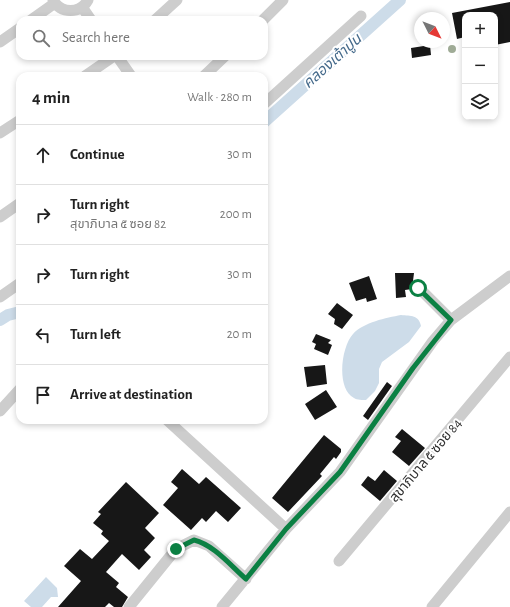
<!DOCTYPE html>
<meta charset="utf-8">
<style>
:root{--surface:#fff;--page:#f2f2f2;--text:#222;--muted:#767676;--line:#e0e0e0}
body{margin:0;font-family:"Alegreya Sans","Noto Sans Thai",sans-serif;background:var(--page);color:var(--text)}
.controls{position:absolute;right:12px;top:12px;display:grid;overflow:hidden;border-radius:8px;box-shadow:0 2px 6px #0003}
.controls button{width:36px;height:36px;display:grid;place-items:center;padding:0;border:0;border-bottom:1px solid var(--line);background:var(--surface);color:var(--text);font:20px sans-serif}
.compass{position:absolute;left:414px;top:12px;width:36px;height:36px;border-radius:50%;background:var(--surface);box-shadow:0 2px 6px #0003;rotate:132deg}
.stop{position:absolute;width:12px;height:12px;margin:-9px;border:3px solid #0b8043;border-radius:50%;background:#fff}
.stop.end{background:#0b8043;border-color:#fff;box-shadow:0 1px 4px #0008}
.list{margin:0;padding:0;list-style:none}
h2{display:flex;justify-content:space-between;align-items:center;height:52px;margin:0;padding:0 16px;font-size:17px}
h2 small{font-size:13px;font-weight:400;color:var(--muted)}
.list li{display:grid;grid-template-columns:26px 1fr auto;gap:12px;align-items:center;box-sizing:border-box;height:60px;padding:0 16px;border-top:1px solid var(--line)}
.list b{display:block;font-size:15px;white-space:nowrap}
.list p{margin:0;font-size:13px;white-space:nowrap;color:var(--muted)}
.list em{font-size:13px;font-style:normal;color:var(--muted)}
.icon{flex:none;width:22px;height:22px;fill:none;stroke:currentColor;stroke-width:2;stroke-linecap:round;stroke-linejoin:round}
.map{position:relative;flex:none;width:510px;height:607px;overflow:hidden}
.search{position:absolute;background:var(--surface);box-shadow:0 2px 6px #0003;left:16px;top:16px;width:252px;height:44px;display:flex;align-items:center;gap:10px;box-sizing:border-box;padding:0 14px;border-radius:12px;color:var(--muted);font-size:15px}
.panel{position:absolute;background:var(--surface);box-shadow:0 2px 6px #0003;left:16px;top:72px;width:252px;height:352px;border-radius:12px}
.map>svg:first-child{display:block}
.water{fill:#cddce9}
.lines{fill:none;stroke-linecap:round;stroke-linejoin:round}
.canal{stroke:#cddce9;stroke-width:12}
.building{fill:#171717}
.minor{stroke:#cdcdcd;stroke-width:11}
.tree{fill:#9fab96}
.route{stroke:#0b8043;stroke-width:5}
.labels{text-anchor:middle;stroke-width:4;stroke-linejoin:round;paint-order:stroke}
.street-label{font-size:14px;fill:#303030;stroke:#fff}
.water-label{font-size:15px;font-style:italic;fill:#456a8b;stroke:#fff}
</style>
<div class="map">
<svg width="510" height="607" viewBox="0 0 510 607">
<rect width="100%" height="100%" fill="#fff"/>
<path class="water" d="M401 315C411 316 419 315 421 326L409 342 382 362 379 369V383L375 391 366 400C363 400 357 400 354 398 336 389 341 347 353 334 364 322 386 318 401 315Z
M46 577 57 588 58 597H51L42 607H31L24 601Z"/>
<g class="lines">
<path class="canal" d="M264 122 400 0
M0 320 8 315 20 312"/>
</g>
<path class="building" d="M510 2V42L495 45V15L465 14V37L457 39 452 13Z
M430 45 431 55 412 58 411 48Z
M395 273H414L412 289 405 290 406 297 396 298Z
M369 276 377 299 367 302 366 298 356 301 349 283Z
M337 303 353 315 342 329 334 324 335 319 328 314Z
M316 334 331 340 328 343 332 345 328 355 314 349 316 344 312 342Z
M325 365 327 384 307 387 304 367Z
M387 382 392 386 368 420 363 416Z
M326 390 337 407 315 420 305 404Z
M402 429 425 448 409 466 392 452 401 441 395 437Z
M324 435 341 449V452L336 459 334 457 320 474 322 476 288 512 272 498Z
M182 469 199 484 206 477 241 508 228 522 216 511 206 522 202 518 191 530 163 505 178 488 171 482Z
M384 470 397 481 380 501 361 485 368 476 375 481Z
M126 482 159 513 145 528 155 538 144 550 151 557 139 570 122 554 106 572 119 583 116 587 128 597 122 607H114L109 603 105 607H58L81 581 64 566 80 549 92 559 109 541 101 534 103 531 93 523 101 514 98 512Z"/>
<g class="lines">
<path class="minor" d="M53 0C61 14 80 14 88 0
M82 7 91 20
M31 20 55 3
M155 20 177 0
M263 20 283 0
M0 42 20 28
M117 56 131 76
M85 76 114 56
M204 76 225 56
M264 104 361 16
M0 133 20 120
M0 217 20 203
M419 288 451 320
M0 297 20 283
M0 411 20 389
M167 420 286 529
M339 561 510 357
M129 607 176 549 194 540 209 546 246 579
M222 607 286 529 340 472 433 341 451 320 510 276
M432 607 510 512"/>
</g>
<circle class="tree" cx="452" cy="49" r="4"/>
<g class="lines">
<path class="route" d="M176 549 194 540C214 545 230 565 246 579L286 529 340 472 413 368 451 320 418 288"/>
</g>
<g class="labels">
<g class="street-label">
<text transform="translate(425 460) rotate(-50)" y="5">สุขาภิบาล ๕ ซอย 84</text>
</g>
<g class="water-label">
<text transform="translate(332 61) rotate(-42)" y="5">คลองเต้าปูน</text>
</g>
</g>
</svg>
<div class="controls">
<button>+</button>
<button>−</button>
<button><svg class="icon" aria-label="layers" viewBox="0 0 24 24"><path d="M12 4l9 5-9 5-9-5zM3 14l9 5 9-5"/></svg></button>
</div>
<svg class="compass" viewBox="-18 -18 36 36"><path d="M0-13l5 13h-10z" fill="#e53935"/><path d="M0 13l5-13h-10z" fill="#767676"/></svg>
<div class="stop" style="left:418px;top:288px"></div>
<div class="stop end" style="left:176px;top:549px"></div>
<div class="search"><svg class="icon" aria-label="search" viewBox="0 0 24 24"><circle cx="10" cy="10" r="6"/><path d="M15 15l6 6"/></svg>Search here</div>
<section class="panel">
<h2>4 min<small>Walk · 280 m</small></h2>
<ul class="list">
<li><svg class="icon" aria-label="ahead" viewBox="0 0 24 24"><path d="M12 20V5M6 11l6-6 6 6"/></svg><div><b>Continue</b></div><em>30 m</em></li>
<li><svg class="icon" aria-label="right" viewBox="0 0 24 24"><path d="M7 20v-9h11M14 6l5 5-5 5"/></svg><div><b>Turn right</b><p>สุขาภิบาล ๕ ซอย 82</p></div><em>200 m</em></li>
<li><svg class="icon" aria-label="right" viewBox="0 0 24 24"><path d="M7 20v-9h11M14 6l5 5-5 5"/></svg><div><b>Turn right</b></div><em>30 m</em></li>
<li><svg class="icon" aria-label="left" viewBox="0 0 24 24"><path d="M17 20v-9H6M10 6l-5 5 5 5"/></svg><div><b>Turn left</b></div><em>20 m</em></li>
<li><svg class="icon" aria-label="arrive" viewBox="0 0 24 24"><path d="M6 21V4h12l-3 4 3 4H6"/></svg><div><b>Arrive at destination</b></div></li>
</ul>
</section>
</div>
